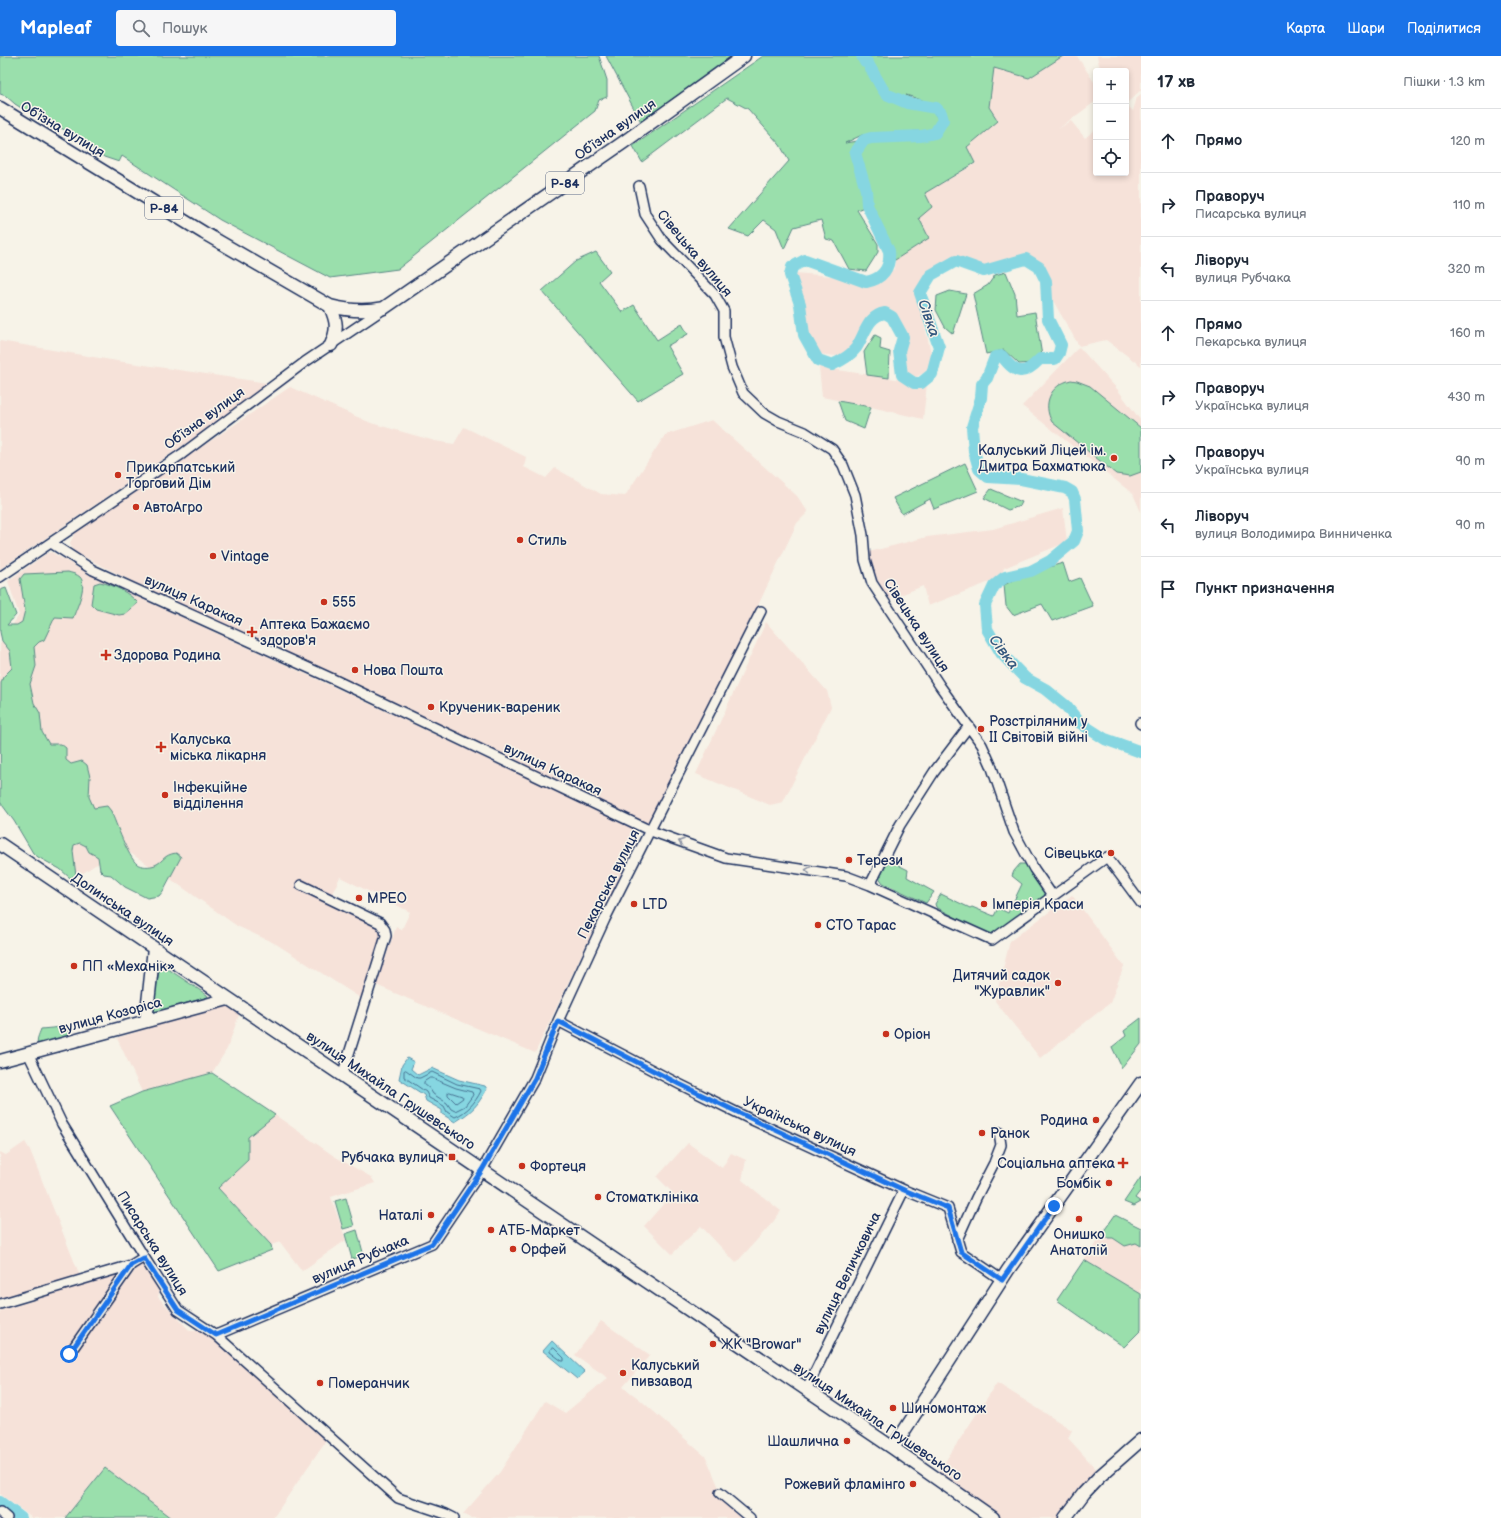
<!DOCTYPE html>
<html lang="uk">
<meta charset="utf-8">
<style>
:root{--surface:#fff;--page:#f6f6f7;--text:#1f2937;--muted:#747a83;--line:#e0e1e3;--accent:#1a73e8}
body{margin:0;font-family:"Balsamiq Sans",sans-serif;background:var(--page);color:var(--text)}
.controls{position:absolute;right:12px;top:12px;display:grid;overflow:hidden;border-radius:4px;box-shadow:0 2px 6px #0003}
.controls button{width:36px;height:36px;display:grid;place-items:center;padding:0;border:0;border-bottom:1px solid var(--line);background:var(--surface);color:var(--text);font:20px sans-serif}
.stop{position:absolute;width:12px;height:12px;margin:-9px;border:3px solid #1a73e8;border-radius:50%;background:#fff}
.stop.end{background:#1a73e8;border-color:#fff;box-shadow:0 1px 4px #0008}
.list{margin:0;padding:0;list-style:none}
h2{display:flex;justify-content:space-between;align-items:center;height:52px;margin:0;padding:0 16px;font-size:17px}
h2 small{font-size:13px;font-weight:400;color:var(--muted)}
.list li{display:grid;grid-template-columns:26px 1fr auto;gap:12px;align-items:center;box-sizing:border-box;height:64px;padding:0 16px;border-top:1px solid var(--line)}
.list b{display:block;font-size:15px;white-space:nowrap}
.list p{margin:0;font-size:13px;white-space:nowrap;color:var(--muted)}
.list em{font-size:13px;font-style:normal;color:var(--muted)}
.icon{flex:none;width:22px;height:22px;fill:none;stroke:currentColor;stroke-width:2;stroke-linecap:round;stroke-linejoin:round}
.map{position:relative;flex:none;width:1141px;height:1462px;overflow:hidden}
header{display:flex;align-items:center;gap:24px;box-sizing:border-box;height:56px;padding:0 20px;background:var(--accent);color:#fff}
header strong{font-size:19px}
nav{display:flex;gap:22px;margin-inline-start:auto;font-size:14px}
.search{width:280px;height:36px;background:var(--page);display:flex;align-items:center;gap:10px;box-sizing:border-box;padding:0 14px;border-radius:4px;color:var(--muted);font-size:15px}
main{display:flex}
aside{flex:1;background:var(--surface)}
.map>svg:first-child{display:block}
.built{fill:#f6e2d9}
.green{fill:#9adfac;stroke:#5a8785}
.water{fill:#86d6e1;stroke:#5b93ad}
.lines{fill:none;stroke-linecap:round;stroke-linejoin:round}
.shore{stroke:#467292;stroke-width:1}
.river{stroke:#86d6e1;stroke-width:12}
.minor-casing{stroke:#1b2f5e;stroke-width:12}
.major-casing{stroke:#1b2f5e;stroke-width:15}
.minor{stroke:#f7f3e8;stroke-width:9}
.major{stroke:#f7f3e8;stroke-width:12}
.oneway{stroke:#8991a3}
.route{stroke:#1a73e8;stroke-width:5}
.poi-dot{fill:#c8321e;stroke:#f7f3e8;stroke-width:1.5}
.labels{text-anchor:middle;stroke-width:3;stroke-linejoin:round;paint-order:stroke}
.shield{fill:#f7f3e8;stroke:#5d6a87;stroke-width:1}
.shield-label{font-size:13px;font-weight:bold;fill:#1b2f5e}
.street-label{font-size:14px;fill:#1b2f5e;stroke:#f7f3e8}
.poi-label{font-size:14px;fill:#1b2f5e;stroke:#f7f3e8;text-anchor:start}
.water-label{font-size:15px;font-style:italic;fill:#36597f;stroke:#f7f3e8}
</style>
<header>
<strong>Mapleaf</strong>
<div class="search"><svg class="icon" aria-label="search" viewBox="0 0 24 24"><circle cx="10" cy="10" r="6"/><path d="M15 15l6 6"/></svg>Пошук</div>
<nav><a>Карта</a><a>Шари</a><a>Поділитися</a></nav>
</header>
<main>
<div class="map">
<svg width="1141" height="1462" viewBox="0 0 1141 1462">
<rect width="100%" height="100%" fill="#f7f3e8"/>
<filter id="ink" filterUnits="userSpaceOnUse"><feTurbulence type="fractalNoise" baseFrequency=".025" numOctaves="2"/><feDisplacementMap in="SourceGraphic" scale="8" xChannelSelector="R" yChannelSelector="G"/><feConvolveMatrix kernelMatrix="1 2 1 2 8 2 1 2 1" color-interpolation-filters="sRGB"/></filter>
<g filter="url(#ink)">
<path class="built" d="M1063 0H1077L1096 29V45L1058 73 1071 65 1085 82 1096 73V117H1126V48L1133 55 1137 41 1141 38V310L1106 284 1079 290 1052 243 1048 221 1035 205 1023 201 984 213 963 204 958 203 930 217 922 227 917 236 931 297 929 314 916 321 907 316 902 271 895 261 884 255 875 259 865 267 852 291 845 301 818 298 807 279 803 248 795 217 844 221 867 229 874 228 894 213 895 204 929 182 918 162 925 137 975 108 967 91 998 65 989 51 994 12 1029 22Z
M1097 0H1141V34L1128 46 1126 43V15H1104L1099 9Z
M0 285 117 305 274 328 0 513Z
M1079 291 1118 334 1141 365V456L1133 438 1022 350Z
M819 311 927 328 923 363 871 351 822 341Z
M290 331 371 367 435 385 454 388 464 371 526 401 524 411 546 422 555 412 601 438 625 440 665 379 712 364 797 440 808 456 797 467 717 636 649 770 502 701 339 620 155 537 73 495 70 487 75 477Z
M1063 452 1067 486 1004 512 1000 522 928 550 923 530 888 544 875 519 869 496 927 481 993 473Z
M51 496 92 520 347 637 633 772 637 778V790L596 868 535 997 376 929 396 871 402 873 410 856 340 821 328 846 379 871 383 877 362 943 276 888 237 870 172 824 130 797 95 809 80 819H71L0 744V588L19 559 8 525 46 498Z
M766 566 827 635 831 651 783 746 770 749 696 718Z
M1072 839 1124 910 1110 947 1040 1002 995 945 1010 885Z
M230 949 240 956 227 993 212 1017 142 1036 117 982 212 952Z
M275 1059 334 1100 371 1121 375 1127 331 1141 346 1184 302 1215 280 1186 271 1189 218 1132 248 1104V1081Z
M25 1086 30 1094 80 1220 0 1245V1096L6 1099Z
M688 1087 722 1112 731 1097 746 1104 742 1124 781 1155 773 1166 736 1207 701 1170 672 1198 644 1170 673 1137 657 1121Z
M1115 1159 1141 1177V1265L1057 1244Z
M144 1207 160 1233 158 1241 190 1275H203L327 1383 273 1462H171L105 1412 65 1462H32L0 1438V1255L116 1218Z
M601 1265 650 1299 623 1331 638 1342 706 1401 719 1432 716 1437 743 1462H471L463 1458 500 1416 545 1345 565 1357 608 1322 575 1299Z
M997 1327 1072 1374 1068 1382 1097 1414 1059 1462H1001L937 1418Z"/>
<path class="green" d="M0 0H599L607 24V41L599 44 595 55 398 213 330 222 220 164 122 100 119 106 104 101 91 91 78 84 76 79 54 69 38 59 26 55 15 48 6 40 0 38Z
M606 0H731L641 66Z
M763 0H1063L1029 22 994 12 989 51 998 65 967 91 975 107 925 137 932 151 919 162 929 182 895 204 870 149 869 134 858 97 868 87 935 81 947 66 937 49 906 39 933 55 938 63 934 74 862 79 845 87 857 85 853 95 863 135 864 151 857 154 878 188V196L866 215 849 213 834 185 826 183 821 164 794 171 784 193 776 173 764 164 748 180 729 173 789 105 780 89 748 53 727 42 642 106 633 90Z
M596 196 610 215 599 225 622 256 634 249 657 284 682 268 688 278 667 290 683 318 638 345 542 235 576 205Z
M1006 216 1015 238 1017 259 1035 256 1042 300 1032 307 1019 308 1004 294 986 298 973 238 988 229 995 219Z
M950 235 966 238 953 278 945 271 936 254 937 240Z
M875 279 881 282 880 293 890 296 889 322 867 319 864 296Z
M1071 324 1077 325 1090 330 1141 372V416L1130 420 1116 418 1052 366C1042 348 1050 329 1071 324Z
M838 345 871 351 864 373 845 365Z
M965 407 978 435 934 453 930 443 902 458 893 442Z
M991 433 1022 446 1020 450 1008 454 984 442Z
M1063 507 1069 526 1080 522 1093 550 1052 565 1042 548 1013 559 1006 550 1004 529C1023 519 1042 513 1063 507Z
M68 516C71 517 77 518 80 521 88 529 76 553 73 562L55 561 44 584 39 586 34 591 36 610 30 628 34 647 40 657 42 676 49 688H61L66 692V704L71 708 82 705 87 709 90 721 89 741 94 752 107 750 111 755C116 767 128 801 137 808 141 811 150 811 155 809 164 805 163 799 176 797L181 801 163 835 159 840 147 842 125 831 111 819 104 818 100 814 98 801 89 796 86 790 80 787 74 789 73 795 76 820 70 822 60 813 38 801 33 797 14 765 0 746 1 627 3 621 12 612 10 595 2 585 0 576V534L6 532 16 559 7 569H17L22 566 25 554 20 523 24 518Z
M100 526C114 529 128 536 138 547L125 558 119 559 96 553 91 548 94 528Z
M889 801 900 810 908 814 907 821 934 836 926 847 883 827 878 820Z
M1020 808H1027L1048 839 994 878 983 876 936 851 935 848 941 838 970 852 972 851 994 860 998 852 1008 857 1022 828 1012 820 1014 815Z
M162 909 207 939 208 941 155 956 153 949 160 910Z
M1141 962V988L1122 1012 1112 991 1126 980 1124 975Z
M63 971 69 976 68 982 39 990C35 985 39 979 41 973Z
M212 1017 275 1059 248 1081V1104L218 1132 271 1189 272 1194 219 1215 110 1050 142 1036Z
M1141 1121V1134L1135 1142 1141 1146 1134 1150 1124 1146Z
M346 1142 354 1170 343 1173 335 1145Z
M1115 1159 1141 1172V1190L1136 1187 1125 1190 1113 1182H1099Z
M357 1174 364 1200 352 1203 345 1178Z
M1084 1204 1141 1238V1274L1124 1291 1057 1244Z
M105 1412 171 1462H65Z"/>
<path class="water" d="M407 1002 414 1006 411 1013 418 1019 432 1012 459 1024 485 1030 487 1033C477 1050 473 1055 455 1066L442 1058V1054L426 1045 424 1039 399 1023 402 1009Z
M552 1285 585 1316 577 1323 543 1295Z"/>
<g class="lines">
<path class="shore" d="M406 1014 417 1022H420L432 1016 457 1028 480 1033 481 1035C475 1047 467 1056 455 1061L447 1056 444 1050 429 1042 426 1036 404 1021V1015Z
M430 1022H432L456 1032 472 1036 473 1039 465 1050 455 1055 451 1053 447 1047 433 1038 430 1033 424 1028V1026Z
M450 1036 462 1040 463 1042 456 1047 448 1039V1037Z
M552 1292H554L564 1302V1305H562L550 1296V1294Z"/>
<path class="river" d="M862 0 865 6H867L882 32 886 38 907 47 936 52 941 57 943 64 935 77 921 80 871 82 864 84 855 97 866 134 867 149 889 195C891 212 882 223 866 226L805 204 792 211 790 219 800 248 804 279 818 304 832 309C841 305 850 300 856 292 865 279 867 260 885 257L892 261 903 281 899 295 902 319 914 327H921L932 318 939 291 920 237 931 219 956 205 984 215 1026 203 1039 211 1046 225 1048 263 1061 289 1059 297 1055 303H1040C1024 320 1016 319 1002 300L995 301 987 322 982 328 981 342 972 371 974 395 979 413 988 421 1021 423 1065 432 1072 436 1075 443 1078 475 1074 485 1050 505 1031 515 1005 521 994 530 985 549 987 573 1001 597 1025 622 1045 633 1066 650 1080 667 1105 683 1141 696
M0 1446 21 1462"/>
<defs>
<path id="minor" d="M639 130 645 158 662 184 715 239 724 255V281L732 311 743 337 764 357 778 365 805 376 832 393 843 409 855 439 863 479 865 504 872 527 940 630 982 689 991 709 1014 776 1034 813 1052 839
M51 487 93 514 333 623 651 775 726 802 846 820 870 829 992 884 1107 801 1141 847
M0 521 182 398 305 306 382 254
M1140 667 1141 668
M301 829 380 867 385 874 386 880 342 1020
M870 829 900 769 934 716 969 670
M558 965 679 1028 750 1063 904 1134 948 1152 961 1196 1002 1224
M28 997 62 1068 144 1201 178 1254 216 1279 398 1442 446 1458 454 1462
M957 1184 976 1142 994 1107 1001 1089 999 1076
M0 1248 131 1209 144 1201
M216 1279 432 1188 482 1114 535 1022 558 965 605 863 761 555
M69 1298 131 1209
M806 1334 904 1134
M720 1437 750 1462
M0 1456 7 1462"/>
<path id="major" d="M0 52 204 177 330 250C349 255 365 256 384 252L624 86 744 0
M330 250C337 266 338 273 331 289
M0 788 893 1392 993 1462
M146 965 154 892
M0 1005 228 943
M893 1392 1008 1214 1141 1027
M1065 1462 1084 1437 1100 1420 1141 1384"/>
</defs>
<use href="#minor" class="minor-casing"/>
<use href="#major" class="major-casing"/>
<use href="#minor" class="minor"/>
<use href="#major" class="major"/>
</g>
<defs><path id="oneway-chevron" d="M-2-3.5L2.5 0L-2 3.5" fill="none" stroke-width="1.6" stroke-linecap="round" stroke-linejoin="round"/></defs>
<g class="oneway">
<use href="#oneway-chevron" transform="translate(681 786) rotate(-161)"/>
<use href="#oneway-chevron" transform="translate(808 814) rotate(-171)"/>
</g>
</g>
<g class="lines" filter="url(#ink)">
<path class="route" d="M69 1298 131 1209 144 1202 178 1254 216 1279 432 1188 482 1114 535 1022 558 965 679 1028 750 1062 904 1134 948 1152 961 1196 1002 1224 1054 1150"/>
</g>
<g class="poi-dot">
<circle cx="1114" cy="402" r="4"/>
<circle cx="118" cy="419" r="4"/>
<circle cx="136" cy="451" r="4"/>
<circle cx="520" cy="484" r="4"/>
<circle cx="213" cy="500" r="4"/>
<circle cx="324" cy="546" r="4"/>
<path d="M250 570h4v4h4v4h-4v4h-4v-4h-4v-4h4z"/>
<path d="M104 593h4v4h4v4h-4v4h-4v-4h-4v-4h4z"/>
<circle cx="355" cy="614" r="4"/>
<circle cx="431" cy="651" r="4"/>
<circle cx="981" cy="673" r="4"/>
<path d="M159 685h4v4h4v4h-4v4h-4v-4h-4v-4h4z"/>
<circle cx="165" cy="739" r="4"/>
<circle cx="1111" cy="797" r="4"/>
<circle cx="849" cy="804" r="4"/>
<circle cx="359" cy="842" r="4"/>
<circle cx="634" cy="848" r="4"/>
<circle cx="984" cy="848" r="4"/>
<circle cx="818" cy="869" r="4"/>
<circle cx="74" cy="910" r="4"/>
<circle cx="1058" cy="927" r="4"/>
<circle cx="886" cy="978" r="4"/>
<circle cx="1096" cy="1064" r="4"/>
<circle cx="982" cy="1077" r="4"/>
<rect x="448" y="1097" width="8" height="8" rx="2"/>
<path d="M1121 1101h4v4h4v4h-4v4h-4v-4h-4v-4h4z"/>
<circle cx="522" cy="1110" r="4"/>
<circle cx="1109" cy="1127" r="4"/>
<circle cx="598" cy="1141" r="4"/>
<circle cx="431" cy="1159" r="4"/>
<circle cx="1079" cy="1163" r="4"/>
<circle cx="491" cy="1174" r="4"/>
<circle cx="513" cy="1193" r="4"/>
<circle cx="713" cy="1288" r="4"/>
<circle cx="623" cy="1317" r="4"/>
<circle cx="320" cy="1327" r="4"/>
<circle cx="893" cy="1352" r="4"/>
<circle cx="847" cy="1385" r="4"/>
<circle cx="913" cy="1428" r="4"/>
</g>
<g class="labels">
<g class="shield">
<rect x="546" y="116" width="38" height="22" rx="3"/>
<rect x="145" y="141" width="38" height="22" rx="3"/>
</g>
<g class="shield-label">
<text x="565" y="132">Р-84</text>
<text x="164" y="157">Р-84</text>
</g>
<g class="street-label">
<text transform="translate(63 73) rotate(31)" y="5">Обʼїзна вулиця</text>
<text transform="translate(615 73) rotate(-35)" y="5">Обʼїзна вулиця</text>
<text transform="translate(695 197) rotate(50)" y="5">Сівецька вулиця</text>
<text transform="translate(204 362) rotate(-36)" y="5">Обʼїзна вулиця</text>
<text transform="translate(194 544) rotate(24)" y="5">вулиця Каракая</text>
<text transform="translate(917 569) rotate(57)" y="5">Сівецька вулиця</text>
<text transform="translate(553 713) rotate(25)" y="5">вулиця Каракая</text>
<text transform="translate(608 828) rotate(-63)" y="5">Пекарська вулиця</text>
<text transform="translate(123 853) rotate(34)" y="5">Долинська вулиця</text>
<text transform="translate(110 959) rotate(-15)" y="5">вулиця Козоріса</text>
<text transform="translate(391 1034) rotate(34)" y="5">вулиця Михайла Грушевського</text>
<text transform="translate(800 1070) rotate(25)" y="5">Українська вулиця</text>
<text transform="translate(153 1187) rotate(58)" y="5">Писарська вулиця</text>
<text transform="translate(360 1203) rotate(-23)" y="5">вулиця Рубчака</text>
<text transform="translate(847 1217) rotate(-64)" y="5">вулиця Величковича</text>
<text transform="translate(878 1365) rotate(34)" y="5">вулиця Михайла Грушевського</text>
</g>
<g class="poi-label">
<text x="1106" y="399" text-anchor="end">Калуський Ліцей ім.<tspan x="1106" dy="16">Дмитра Бахматюка</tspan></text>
<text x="126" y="416">Прикарпатський<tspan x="126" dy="16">Торговий Дім</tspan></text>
<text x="144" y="456">АвтоАгро</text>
<text x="528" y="489">Стиль</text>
<text x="221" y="505">Vintage</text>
<text x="332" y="551">555</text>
<text x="260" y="573">Аптека Бажаємо<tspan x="260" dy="16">здоров'я</tspan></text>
<text x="114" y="604">Здорова Родина</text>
<text x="363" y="619">Нова Пошта</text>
<text x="439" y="656">Крученик-вареник</text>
<text x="989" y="670">Розстріляним у<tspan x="989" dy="16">II Світовій війні</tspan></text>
<text x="170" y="688">Калуська<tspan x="170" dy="16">міська лікарня</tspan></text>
<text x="173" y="736">Інфекційне<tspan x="173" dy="16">відділення</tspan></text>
<text x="1103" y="802" text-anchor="end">Сівецька</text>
<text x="857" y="809">Терези</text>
<text x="367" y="847">МРЕО</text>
<text x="642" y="853">LTD</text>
<text x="992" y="853">Імперія Краси</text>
<text x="826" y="874">СТО Тарас</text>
<text x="82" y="915">ПП «Механік»</text>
<text x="1050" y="924" text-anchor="end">Дитячий садок<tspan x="1050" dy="16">"Журавлик"</tspan></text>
<text x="894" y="983">Оріон</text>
<text x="1088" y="1069" text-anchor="end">Родина</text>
<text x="990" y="1082">Ранок</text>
<text x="444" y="1106" text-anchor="end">Рубчака вулиця</text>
<text x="1115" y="1112" text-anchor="end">Соціальна аптека</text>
<text x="530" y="1115">Фортеця</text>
<text x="1101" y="1132" text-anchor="end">Бомбік</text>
<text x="606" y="1146">Стоматклініка</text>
<text x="423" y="1164" text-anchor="end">Наталі</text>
<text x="499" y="1179">АТБ-Маркет</text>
<text x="1079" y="1183" text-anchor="middle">Онишко<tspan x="1079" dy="16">Анатолій</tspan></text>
<text x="521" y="1198">Орфей</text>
<text x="721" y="1293">ЖК "Browar"</text>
<text x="631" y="1314">Калуський<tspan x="631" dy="16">пивзавод</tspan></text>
<text x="328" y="1332">Померанчик</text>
<text x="901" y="1357">Шиномонтаж</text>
<text x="839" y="1390" text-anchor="end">Шашлична</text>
<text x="905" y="1433" text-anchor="end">Рожевий фламінго</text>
</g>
<g class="water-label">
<text transform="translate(929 262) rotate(71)" y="5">Сівка</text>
<text transform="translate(1004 596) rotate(53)" y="5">Сівка</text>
</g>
</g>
</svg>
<div class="controls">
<button>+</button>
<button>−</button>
<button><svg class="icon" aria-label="locate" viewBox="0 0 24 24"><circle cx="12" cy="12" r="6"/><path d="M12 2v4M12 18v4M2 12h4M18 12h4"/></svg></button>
</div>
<div class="stop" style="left:69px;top:1298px"></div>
<div class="stop end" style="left:1054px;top:1150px"></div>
</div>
<aside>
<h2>17 хв<small>Пішки · 1.3 km</small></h2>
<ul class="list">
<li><svg class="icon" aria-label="ahead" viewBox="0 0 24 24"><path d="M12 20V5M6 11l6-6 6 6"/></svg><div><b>Прямо</b></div><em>120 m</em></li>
<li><svg class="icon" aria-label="right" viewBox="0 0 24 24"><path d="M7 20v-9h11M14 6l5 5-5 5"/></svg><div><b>Праворуч</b><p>Писарська вулиця</p></div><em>110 m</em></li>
<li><svg class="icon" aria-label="left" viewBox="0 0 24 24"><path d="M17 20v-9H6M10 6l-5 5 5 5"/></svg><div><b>Ліворуч</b><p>вулиця Рубчака</p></div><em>320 m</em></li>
<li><svg class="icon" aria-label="ahead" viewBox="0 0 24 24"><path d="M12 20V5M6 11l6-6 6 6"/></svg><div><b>Прямо</b><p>Пекарська вулиця</p></div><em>160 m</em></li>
<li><svg class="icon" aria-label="right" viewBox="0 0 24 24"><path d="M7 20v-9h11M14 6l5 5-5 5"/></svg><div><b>Праворуч</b><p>Українська вулиця</p></div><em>430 m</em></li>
<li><svg class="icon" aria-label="right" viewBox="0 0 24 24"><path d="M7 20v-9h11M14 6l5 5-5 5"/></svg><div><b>Праворуч</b><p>Українська вулиця</p></div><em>90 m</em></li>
<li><svg class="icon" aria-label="left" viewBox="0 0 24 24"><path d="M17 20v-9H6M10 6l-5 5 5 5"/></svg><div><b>Ліворуч</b><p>вулиця Володимира Винниченка</p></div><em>90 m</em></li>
<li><svg class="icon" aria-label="arrive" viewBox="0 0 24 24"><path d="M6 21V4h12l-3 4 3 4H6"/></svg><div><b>Пункт призначення</b></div></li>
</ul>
</aside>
</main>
